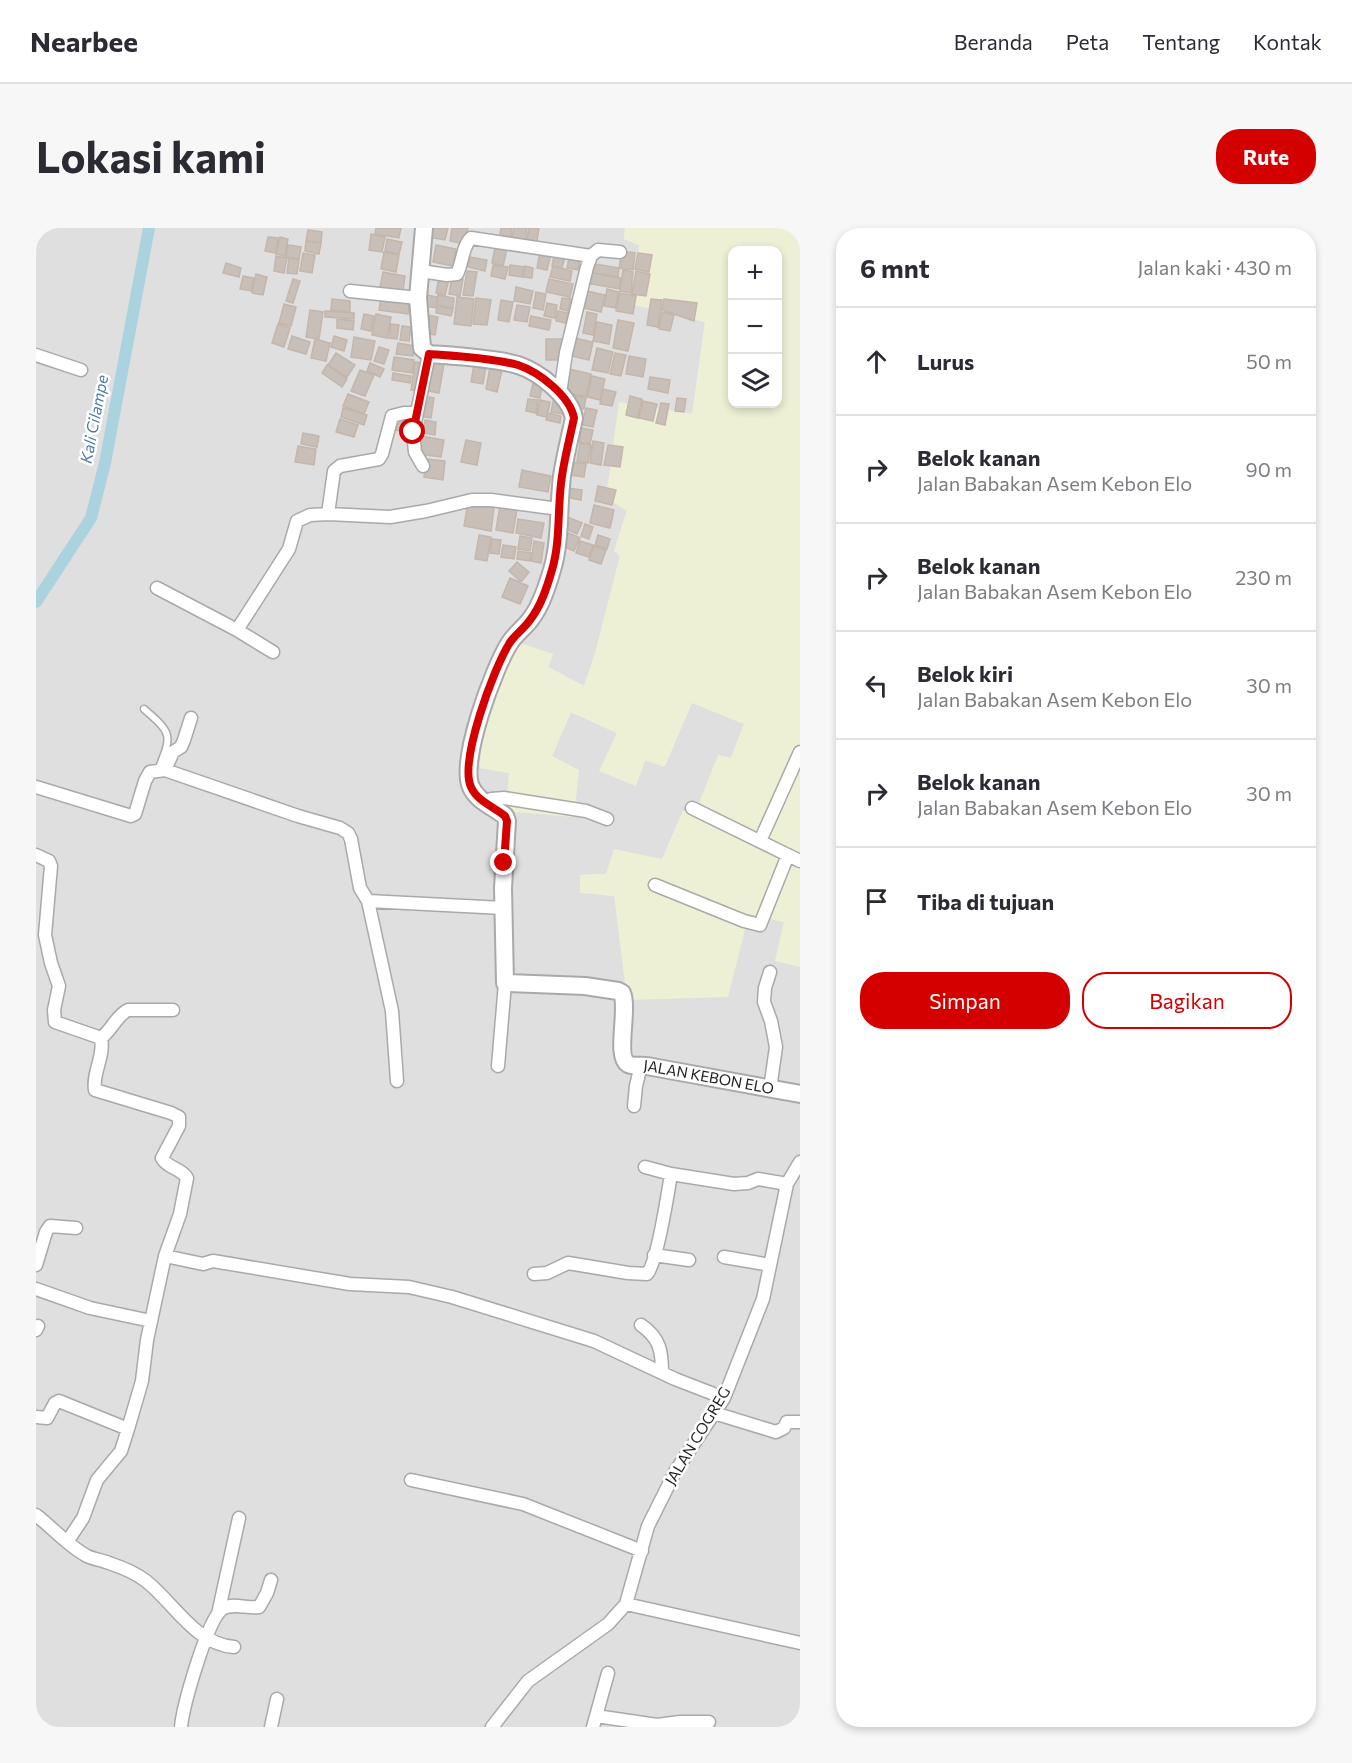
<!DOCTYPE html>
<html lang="id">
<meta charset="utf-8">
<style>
:root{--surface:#fff;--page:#f7f7f7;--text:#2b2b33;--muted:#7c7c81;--line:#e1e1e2;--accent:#d40000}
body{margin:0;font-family:Commissioner,sans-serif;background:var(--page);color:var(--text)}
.controls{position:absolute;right:18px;top:18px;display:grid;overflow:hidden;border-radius:12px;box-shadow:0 3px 9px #0003}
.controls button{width:54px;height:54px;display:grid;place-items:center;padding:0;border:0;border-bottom:2px solid var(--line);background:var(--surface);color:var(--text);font:30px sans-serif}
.stop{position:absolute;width:18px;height:18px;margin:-14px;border:4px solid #d40000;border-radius:50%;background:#fff}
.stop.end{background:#d40000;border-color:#fff;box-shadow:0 2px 6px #0008}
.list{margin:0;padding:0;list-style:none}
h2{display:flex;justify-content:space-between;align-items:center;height:78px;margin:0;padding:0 24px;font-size:26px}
h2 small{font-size:20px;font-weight:400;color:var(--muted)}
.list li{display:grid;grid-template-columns:39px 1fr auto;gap:18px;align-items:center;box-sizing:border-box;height:108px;padding:0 24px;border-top:2px solid var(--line)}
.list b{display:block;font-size:22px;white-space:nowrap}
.list p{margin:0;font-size:20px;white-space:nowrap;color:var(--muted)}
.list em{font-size:20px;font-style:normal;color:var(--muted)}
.actions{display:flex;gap:12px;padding:18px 24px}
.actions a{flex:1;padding:14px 0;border:2px solid var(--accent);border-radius:24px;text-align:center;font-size:21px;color:var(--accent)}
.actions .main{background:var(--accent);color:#fff}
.icon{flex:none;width:33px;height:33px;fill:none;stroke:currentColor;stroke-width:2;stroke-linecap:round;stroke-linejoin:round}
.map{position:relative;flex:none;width:764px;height:1499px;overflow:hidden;border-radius:24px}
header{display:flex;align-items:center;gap:36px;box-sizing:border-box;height:84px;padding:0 30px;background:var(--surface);border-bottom:2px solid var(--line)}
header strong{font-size:28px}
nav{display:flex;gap:33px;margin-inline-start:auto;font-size:21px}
.intro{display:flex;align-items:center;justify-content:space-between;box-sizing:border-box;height:144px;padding:0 36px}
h1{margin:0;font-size:42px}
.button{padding:15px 27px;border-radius:24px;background:var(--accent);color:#fff;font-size:21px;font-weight:700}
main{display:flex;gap:36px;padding:0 36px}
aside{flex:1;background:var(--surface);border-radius:24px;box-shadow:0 3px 9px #0003}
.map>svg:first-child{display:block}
.residential{fill:#e0dfdf}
.farmland{fill:#eef0d5;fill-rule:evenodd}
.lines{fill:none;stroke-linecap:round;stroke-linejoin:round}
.canal{stroke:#aad3df;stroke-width:12}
.building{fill:#c7bfb8;stroke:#c4b6ab;stroke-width:1.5}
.service-casing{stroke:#a9a9a9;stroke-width:9}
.minor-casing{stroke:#a9a9a9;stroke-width:15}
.tertiary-casing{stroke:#a9a9a9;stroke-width:20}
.service{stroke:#fff;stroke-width:6}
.minor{stroke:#fff;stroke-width:12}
.tertiary{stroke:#fff;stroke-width:16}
.route{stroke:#d40000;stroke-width:8}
.labels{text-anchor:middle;stroke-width:5;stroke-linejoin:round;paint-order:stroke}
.street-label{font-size:15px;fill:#222;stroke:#fff}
.water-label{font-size:16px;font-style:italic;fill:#4a7aab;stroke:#fff}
</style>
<header>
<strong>Nearbee</strong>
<nav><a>Beranda</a><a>Peta</a><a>Tentang</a><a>Kontak</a></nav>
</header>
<div class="intro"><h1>Lokasi kami</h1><a class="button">Rute</a></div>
<main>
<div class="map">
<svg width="764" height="1499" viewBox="0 0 764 1499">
<rect width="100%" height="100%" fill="#f2efe9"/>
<path class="residential" d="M0 0H589L588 11 603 17 599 77 669 94 656 187 591 282 578 323 584 328 559 426 548 458 512 439 517 427 445 540 474 545 516 528 535 484 581 505 599 558 609 532 629 538 656 474 708 496 695 530 659 586 647 583 626 631 570 646 544 647V664L712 686 748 694 740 732 764 739V1499H0Z"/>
<path class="farmland" d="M589 0H764V739L739 733 748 694 713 686 692 769 591 772 578 667 544 665V647L570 646 578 621 626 631 648 583 659 585 682 527 695 530 708 496 656 475 628 539 609 532 600 558 563 543 581 505 535 484 516 528 543 542 538 589 470 583 473 545 444 540 446 494 481 414 517 426 512 439 548 458 559 426 584 328 578 323 591 283 570 270 583 174 657 186 669 94 599 77 603 17 588 11ZM696 22H742V176H696Z"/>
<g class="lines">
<path class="canal" d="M0 374 55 290 69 235 113 0"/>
</g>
<path class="building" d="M340 0H365L363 10 339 6Z
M392 0H412L409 12 391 9Z
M416 0H432L429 16 414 13Z
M465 0H476L474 13 463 11Z
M478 0H491L489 15 475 13Z
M493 0H503L500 19 490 17Z
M272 2 286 4 285 15 270 13Z
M335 6 349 9 346 24 333 22Z
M232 9 242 10 240 25 229 23Z
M244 9 252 11 249 28 240 26Z
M351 11 366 14 363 26 349 23Z
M270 13 285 15 283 26 269 23Z
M252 17 265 19 263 31 250 29Z
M400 17 420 21 417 38 397 34Z
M459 19 471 21 467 38 456 35Z
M519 23 530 25 526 40 516 38Z
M586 23 599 25 597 42 583 40Z
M348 24 363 27 360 44 345 41Z
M504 24 515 26 511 42 501 40Z
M267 25 279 27 276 45 264 43Z
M602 25 616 27 613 44 599 41Z
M240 28 251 30 248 45 238 43Z
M434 29 451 32 449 43 432 39Z
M253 30 263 32 261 46 251 45Z
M533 30 544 32 542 42 531 40Z
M190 35 205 40 203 49 187 45Z
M554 35 583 40 582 49 552 44Z
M457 37 472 39 469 51 455 48Z
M474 37 488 39 486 49 473 47Z
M489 38 497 40 496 50 487 49Z
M517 38 536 43 534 53 514 49Z
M587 42 597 44 595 65 584 63Z
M431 43 441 44 437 68 427 67Z
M600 43 614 46 610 68 596 66Z
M347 44 369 48 367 63 344 59Z
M552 44 585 50 583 61 550 55Z
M220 46 231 49 227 67 216 65Z
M207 48 218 50 215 63 204 61Z
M416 48 427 51 424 68 413 66Z
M403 49 413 51 409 67 400 65Z
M257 51 264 53 257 75 250 73Z
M513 51 537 56 534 69 510 64Z
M480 59 497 63 494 76 478 73Z
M571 61 583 64 579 80 568 78Z
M547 62 569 67 565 84 543 79Z
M500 64 510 66 507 82 497 80Z
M584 65 600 68 597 86 580 83Z
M385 66 402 69 400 80 382 77Z
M402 67 418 70 417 80 401 77Z
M421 69 438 71 435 98 418 96Z
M345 70 374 74 372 86 343 82Z
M440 70 455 72 451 97 437 96Z
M526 70 535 71 532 83 524 81Z
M296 71 314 73V84L295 82Z
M615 71 626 72 622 99 611 97Z
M628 71 661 75 658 93 626 82Z
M465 72 477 74 473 94 462 92Z
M511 75 521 77 519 90 508 88Z
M248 76 260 79 255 98 243 95Z
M481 77 494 79 491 94 478 92Z
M401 78 417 81 415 88 400 85Z
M274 82 287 84 283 111 270 109Z
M289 83 318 85V91L289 89Z
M522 83 532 85 530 95 520 93Z
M551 84 561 86 557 107 547 105Z
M626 84 638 87 634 103 623 101Z
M328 86 338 88 335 103 325 101Z
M340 86 355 89 351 110 336 107Z
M391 87 402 89 399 107 387 105Z
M495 88 515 92 513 102 493 98Z
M301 91 318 93 317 102 301 100Z
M582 92 598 95 592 123 577 120Z
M561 94 576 97 573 116 557 113Z
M242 96 254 100 248 119 236 115Z
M355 96 363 97 361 111 353 110Z
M366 98 375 99 373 113 364 112Z
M256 108 274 114 270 126 252 121Z
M298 108 311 112 308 123 295 119Z
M318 109 339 113 335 132 315 129Z
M534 109 557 114 553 132 531 127Z
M279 111 294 115 290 133 275 130Z
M510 111H528L527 132H510Z
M362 115 379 118 377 128 360 126Z
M343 119 353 122 348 136 338 133Z
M561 120 577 124 572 145 556 142Z
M300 125 319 137 311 149 292 137Z
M579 125 590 127 585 148 574 146Z
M393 127 409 130 403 165 387 162Z
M593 128 610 131 607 149 590 146Z
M358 129 378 132 376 145 356 142Z
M379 134 388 135 384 163 375 162Z
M334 135 348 141 344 149 331 143Z
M438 136 450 138 447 156 435 154Z
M291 137 311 151 306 159 286 145Z
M454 139 466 142 461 164 450 161Z
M533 141 555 146 550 169 527 164Z
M324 142 338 147 329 168 315 163Z
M357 145 375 148 374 155 356 152Z
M556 148 569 151 564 172 551 169Z
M614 149 634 152 632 165 612 161Z
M498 151 507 152 504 170 494 168Z
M567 161 580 164 576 178 564 176Z
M312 166 333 174 328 186 307 178Z
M385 168 398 170 395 190 382 188Z
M539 168 550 170 548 181 536 179Z
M594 168 606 171 602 190 590 187Z
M518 169 529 172 526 186 515 184Z
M641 170 650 171 648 184 639 183Z
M492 171 502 172 500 185 490 183Z
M504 172 514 174 511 189 501 187Z
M607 173 621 176 617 193 603 190Z
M625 175 633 176 629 197 620 195Z
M307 180 331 187 328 197 305 189Z
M550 180 561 182 557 199 546 197Z
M512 185 525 188 524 195 510 192Z
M356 190 377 194 375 205 354 201Z
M304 191 322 197 318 209 300 204Z
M389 192 400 194 399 207 387 205Z
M546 200 557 202 554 216 543 214Z
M267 205 283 208 281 219 265 216Z
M386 208 408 212 405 229 383 226Z
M430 212 445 215 441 237 425 234Z
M557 213 568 215 565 237 554 235Z
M544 215 555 217 552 235 541 233Z
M572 217 587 219 584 239 568 237Z
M262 218 280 221 278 237 259 234Z
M390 231 409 233 407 252 388 249Z
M536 234 550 236 548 249 534 247Z
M486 242 515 248 512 264 483 259Z
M562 258 580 262 576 277 559 273Z
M531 260 546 262 545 272 529 269Z
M432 275 458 280 455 303 428 298Z
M558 277 578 282 574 300 554 295Z
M464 278 481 281 477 305 460 302Z
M529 288 546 295 541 306 525 299Z
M482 291 508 295 505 310 480 305Z
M549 296 557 299 553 311 545 308Z
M528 303 544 310 538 323 522 316Z
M443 307 455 309 451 333 439 331Z
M562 307 574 311 571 321 559 317Z
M484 308 496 310 494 323 482 321Z
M456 311 465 312 463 326 454 325Z
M498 313 508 315 505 335 495 333Z
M544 313 557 317 553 329 540 325Z
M467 317 480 319 478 331 465 329Z
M558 318 570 322 565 336 553 332Z
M482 323 496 325 494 333 481 331Z
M481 334 493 344 485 354 473 343Z
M474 350 492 358 484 376 466 369Z"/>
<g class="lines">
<defs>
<path id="service" d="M108 481C137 506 136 507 122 542"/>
<path id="minor" d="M385 43 411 47 421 46C426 36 427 17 435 10L555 28
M314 63 382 70
M0 127 45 142
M524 165 530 125 551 39 555 28 562 22 584 24
M387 238 379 224 377 204 393 126
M292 286 354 289 390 283 436 272H455L523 281
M121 360 201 402
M237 424 201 402 253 321 261 293 274 287 292 286 298 243 304 238 343 231 346 226 356 188 368 185H379
M129 542 137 524 145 519 148 512 155 490
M0 559 95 588 99 586 109 553 114 544 129 542 262 588 304 600 312 605 315 611 324 660 332 673 467 680
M451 576 455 571 468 570 550 583 571 591
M656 580 764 633
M724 613 764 524
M0 627 13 633 15 638 9 707 15 735 23 758 18 782 19 794 65 810C69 828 56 845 59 862L135 885 143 889V898L126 930C131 940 145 940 151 950L144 986 129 1028 111 1112 106 1153 92 1201 85 1223 61 1252 47 1290 31 1314
M619 657 708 693 724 697 752 627
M332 673 356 783 361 853
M734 744 729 760 728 774 735 793 740 819 734 861
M65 810C76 802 80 788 92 782H137
M462 838 469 755
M598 878 600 858 605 837
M609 939 635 946
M618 1027 653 1032
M129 1028 167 1036 177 1033 314 1056 373 1059 416 1069 558 1113 639 1151 688 1170
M688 1029 734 1037
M0 1037 10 1004 14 998 40 1000
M498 1046 511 1045 532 1035 592 1045 611 1046C621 1035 632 965 635 946L698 956 712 955 722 951 751 956
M0 1061 54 1080 115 1093
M605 1097C624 1110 626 1123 626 1145
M0 1102 2 1098
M678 1185 740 1204 748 1200 751 1194H764
M0 1189 11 1190 19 1175 23 1173 92 1201
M375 1252 487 1276 606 1323
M0 1287C17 1300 32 1318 51 1328 57 1331 66 1332 73 1335 85 1339 100 1345 110 1353 138 1375 159 1416 198 1419
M590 1376 764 1415
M182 1386 203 1290
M560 1488 621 1497 644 1494H673
M145 1499C147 1478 171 1393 186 1381 196 1374 212 1381 223 1379L231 1365 235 1352
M235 1499 241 1471
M456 1499 492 1453 572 1396 590 1376 612 1298 639 1244 688 1170 727 1071 751 956 764 934
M557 1499 572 1445"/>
<g id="tertiary">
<path id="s1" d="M388 0 382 70 386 120 393 126C419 128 458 130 482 137 503 144 534 168 538 190 534 209 529 228 526 248 522 279 525 312 516 342 511 359 505 378 494 392 487 401 478 407 473 416 458 440 423 533 435 559 441 573 458 579 469 588L471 593 467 660 469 755 549 758 582 763 586 765C593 781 579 828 592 836 597 839 605 837 611 838L764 866"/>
</g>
</defs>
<use href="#service" class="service-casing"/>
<use href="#minor" class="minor-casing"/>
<use href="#tertiary" class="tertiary-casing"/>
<use href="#service" class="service"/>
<use href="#minor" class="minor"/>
<use href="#tertiary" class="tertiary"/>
</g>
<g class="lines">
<path class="route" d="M377 204 393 126C419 128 457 130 482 137 503 144 534 168 538 190 534 209 529 228 526 248 521 279 525 312 516 342 511 359 505 378 494 392 488 401 478 407 473 416 458 440 423 533 435 559 441 573 458 579 469 588L471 593 468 635"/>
</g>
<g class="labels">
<g class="street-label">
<text dy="5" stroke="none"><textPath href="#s1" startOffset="1176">JALAN KEBON ELO</textPath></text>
<text transform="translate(662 1208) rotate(-59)" y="5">JALAN COGREG</text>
</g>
<g class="water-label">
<text transform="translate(58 191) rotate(-79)" y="6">Kali Cilampe</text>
</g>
</g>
</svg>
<div class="controls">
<button>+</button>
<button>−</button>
<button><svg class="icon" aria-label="layers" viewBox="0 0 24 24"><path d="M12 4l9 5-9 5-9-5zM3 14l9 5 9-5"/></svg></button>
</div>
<div class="stop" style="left:377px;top:204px"></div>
<div class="stop end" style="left:468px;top:635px"></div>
</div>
<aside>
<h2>6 mnt<small>Jalan kaki · 430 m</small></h2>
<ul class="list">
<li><svg class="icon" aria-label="ahead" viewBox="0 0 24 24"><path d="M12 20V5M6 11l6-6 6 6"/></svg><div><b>Lurus</b></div><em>50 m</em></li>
<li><svg class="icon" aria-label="right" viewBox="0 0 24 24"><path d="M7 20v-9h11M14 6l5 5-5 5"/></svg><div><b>Belok kanan</b><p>Jalan Babakan Asem Kebon Elo</p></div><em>90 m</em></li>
<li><svg class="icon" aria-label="right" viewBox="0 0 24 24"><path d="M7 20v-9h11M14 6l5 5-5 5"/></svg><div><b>Belok kanan</b><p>Jalan Babakan Asem Kebon Elo</p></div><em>230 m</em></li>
<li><svg class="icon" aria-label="left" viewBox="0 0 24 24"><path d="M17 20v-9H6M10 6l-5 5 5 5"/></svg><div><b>Belok kiri</b><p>Jalan Babakan Asem Kebon Elo</p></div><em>30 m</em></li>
<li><svg class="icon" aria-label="right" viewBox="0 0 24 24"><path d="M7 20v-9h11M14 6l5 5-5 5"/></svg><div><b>Belok kanan</b><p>Jalan Babakan Asem Kebon Elo</p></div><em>30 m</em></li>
<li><svg class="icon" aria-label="arrive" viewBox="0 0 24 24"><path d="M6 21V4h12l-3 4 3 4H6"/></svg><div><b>Tiba di tujuan</b></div></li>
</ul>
<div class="actions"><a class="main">Simpan</a><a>Bagikan</a></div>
</aside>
</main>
